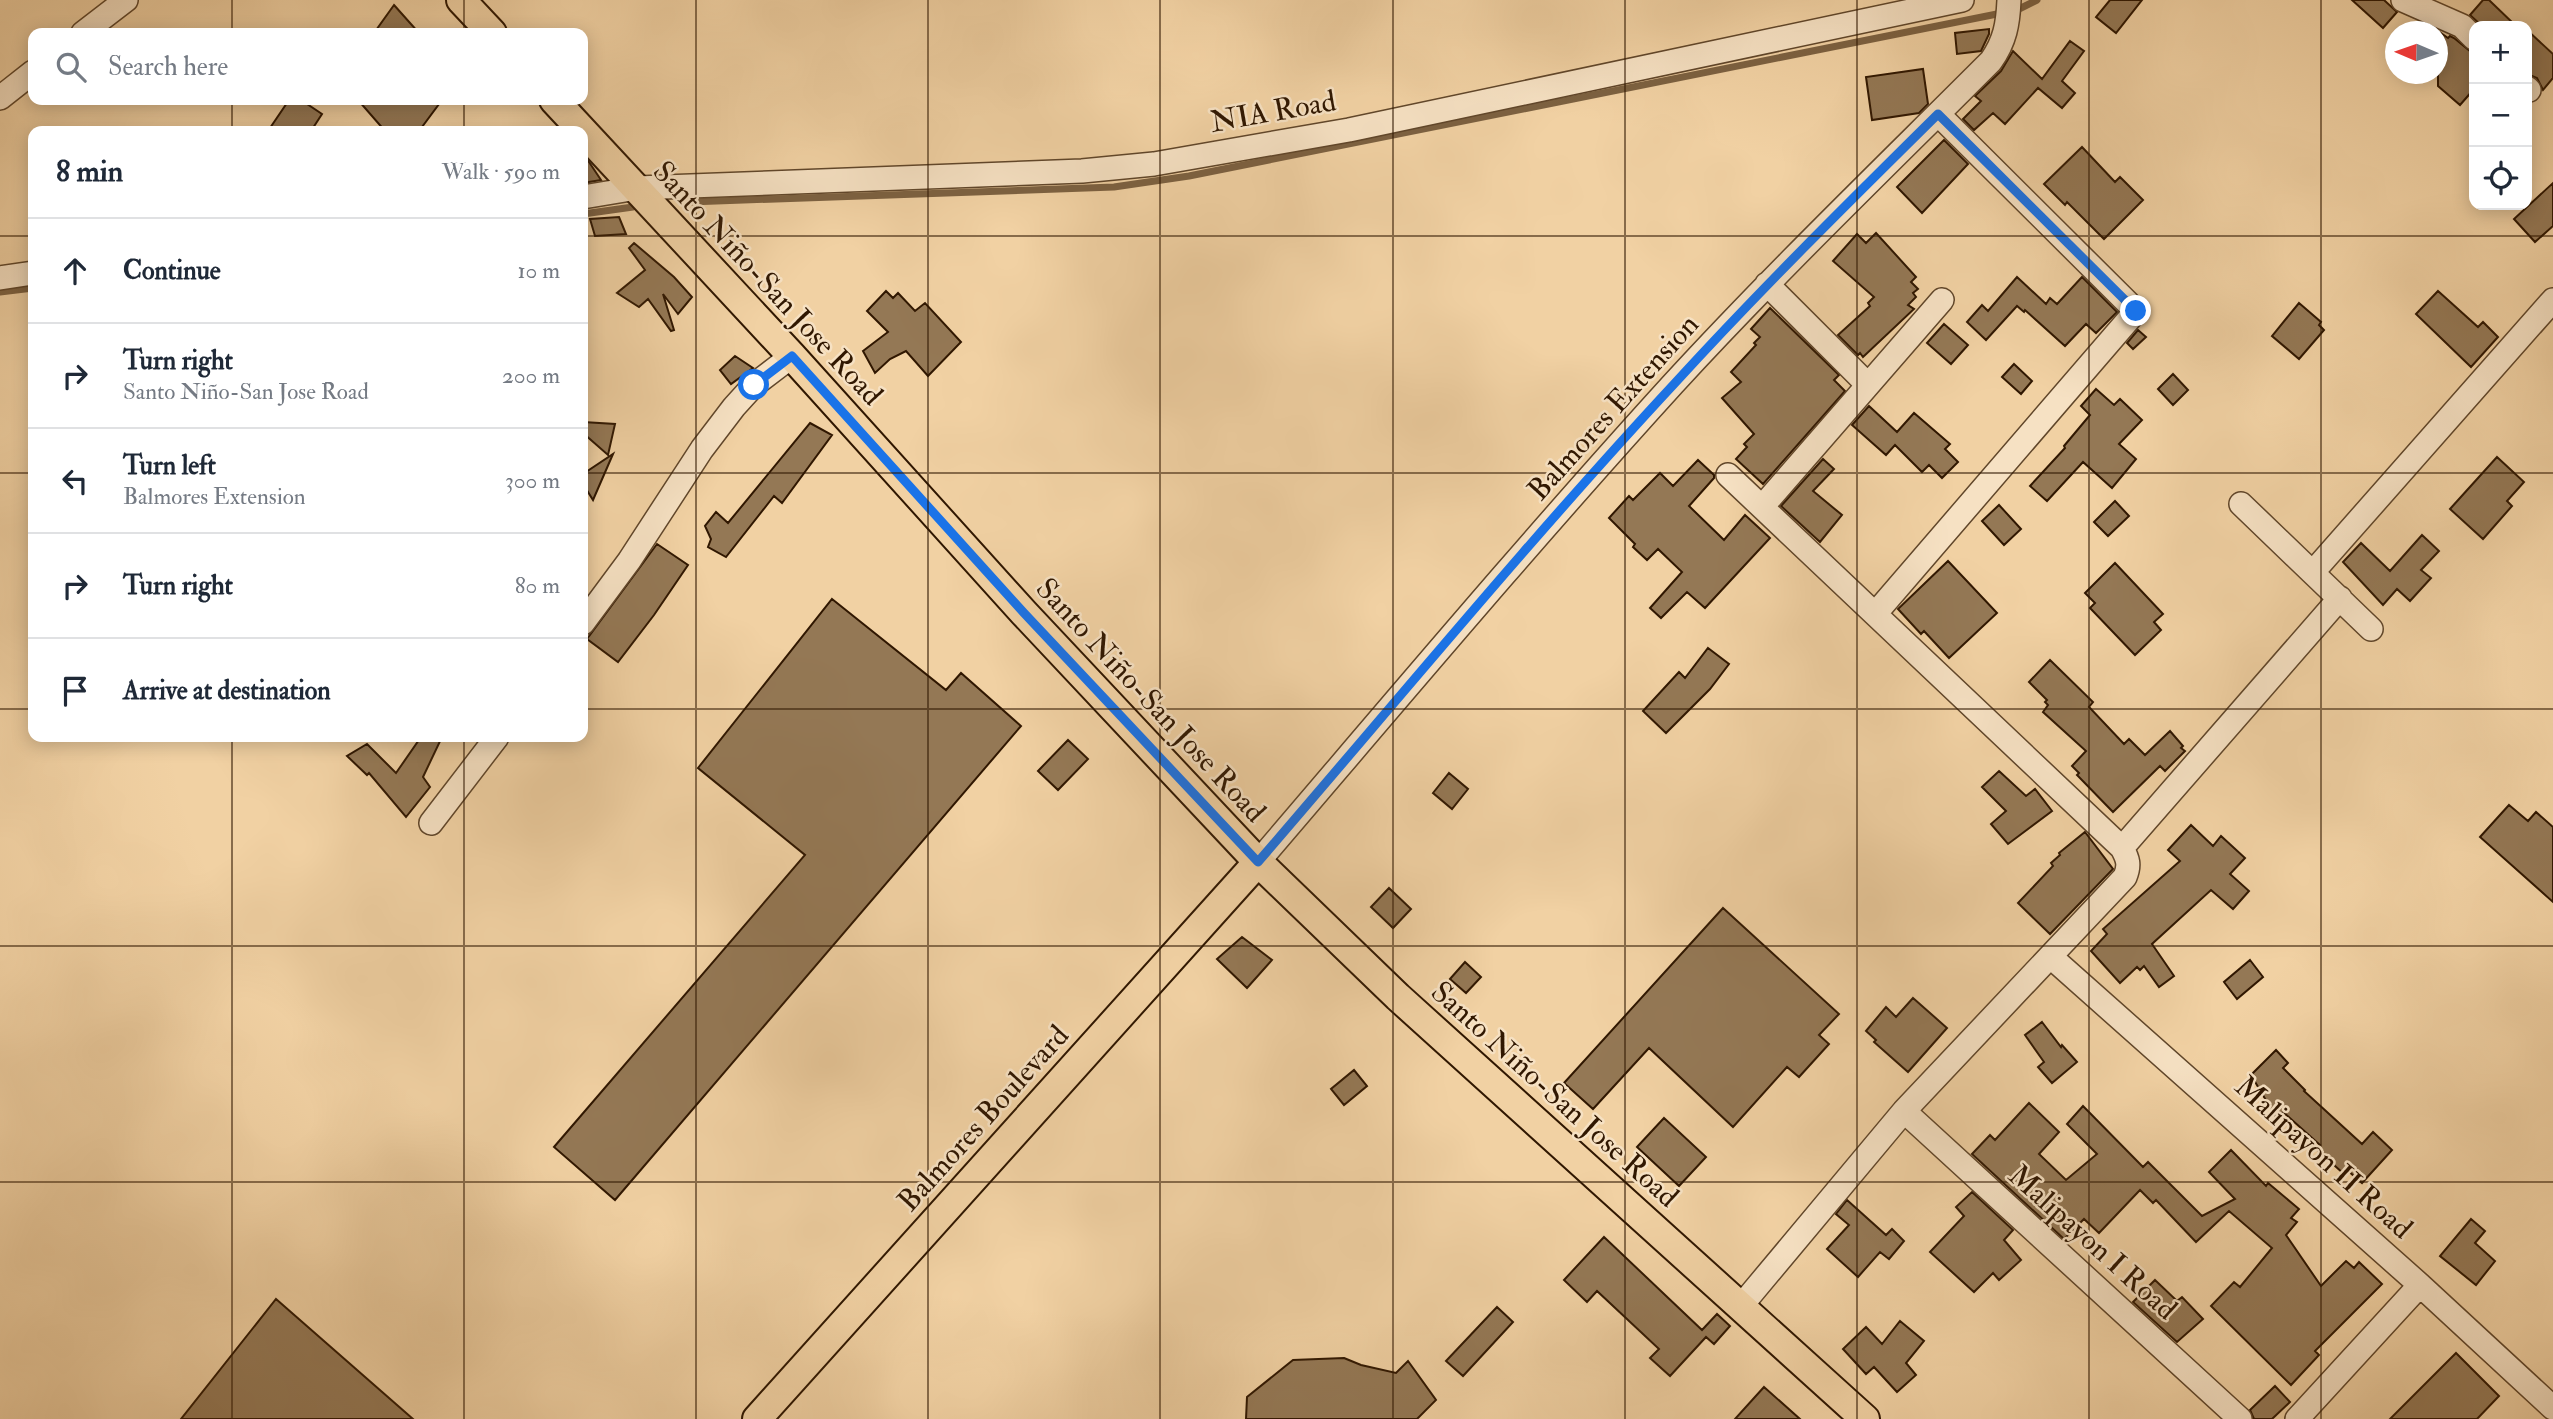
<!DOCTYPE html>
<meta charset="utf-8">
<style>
:root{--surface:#fff;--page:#f2f2f3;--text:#1f2937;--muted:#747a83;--line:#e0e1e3}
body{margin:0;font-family:"IM FELL Double Pica",serif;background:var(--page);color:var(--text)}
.controls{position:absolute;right:21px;top:21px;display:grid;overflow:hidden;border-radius:14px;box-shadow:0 4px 18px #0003}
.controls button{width:63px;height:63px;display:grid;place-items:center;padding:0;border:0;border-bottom:2px solid var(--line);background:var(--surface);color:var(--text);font:35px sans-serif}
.compass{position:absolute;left:2385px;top:21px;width:63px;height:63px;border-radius:50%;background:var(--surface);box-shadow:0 4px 18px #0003;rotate:272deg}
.stop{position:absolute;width:21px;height:21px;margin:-16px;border:5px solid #1a73e8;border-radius:50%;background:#fff}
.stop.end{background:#1a73e8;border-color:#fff;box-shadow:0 2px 7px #0008}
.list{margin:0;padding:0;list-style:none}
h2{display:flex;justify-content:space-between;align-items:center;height:91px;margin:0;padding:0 28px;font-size:30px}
h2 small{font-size:23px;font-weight:400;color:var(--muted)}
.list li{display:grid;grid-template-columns:46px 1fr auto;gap:21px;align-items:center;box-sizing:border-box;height:105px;padding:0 28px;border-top:2px solid var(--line)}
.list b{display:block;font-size:26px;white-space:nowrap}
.list p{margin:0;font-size:23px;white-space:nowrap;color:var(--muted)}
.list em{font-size:23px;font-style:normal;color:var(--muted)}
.icon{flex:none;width:38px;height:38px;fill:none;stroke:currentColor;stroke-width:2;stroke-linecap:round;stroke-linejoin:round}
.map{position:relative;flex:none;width:2553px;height:1419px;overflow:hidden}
.search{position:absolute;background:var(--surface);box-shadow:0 4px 18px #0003;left:28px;top:28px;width:560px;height:77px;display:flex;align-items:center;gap:18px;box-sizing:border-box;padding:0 24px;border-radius:14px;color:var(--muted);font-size:26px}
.panel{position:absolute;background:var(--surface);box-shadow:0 4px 18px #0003;left:28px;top:126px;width:560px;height:616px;border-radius:14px}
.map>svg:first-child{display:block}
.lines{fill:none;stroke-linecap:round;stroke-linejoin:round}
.stream{stroke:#7c6141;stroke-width:7}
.building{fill:#947855;stroke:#301701;stroke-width:2}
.minor-casing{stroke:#60462a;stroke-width:26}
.major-casing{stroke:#301701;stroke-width:32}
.minor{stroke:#f6e1c3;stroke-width:23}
.major{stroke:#f1d1a3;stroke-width:28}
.route{stroke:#1a73e8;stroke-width:9}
.grid{fill:none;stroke:#301701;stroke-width:2;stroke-opacity:0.55}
.labels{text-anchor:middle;stroke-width:5;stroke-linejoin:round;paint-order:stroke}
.street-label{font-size:30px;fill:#301701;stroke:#f6e1c3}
</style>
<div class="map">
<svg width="2553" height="1419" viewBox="0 0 2553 1419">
<rect width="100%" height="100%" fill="#f1d1a3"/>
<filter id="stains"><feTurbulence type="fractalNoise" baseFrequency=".00286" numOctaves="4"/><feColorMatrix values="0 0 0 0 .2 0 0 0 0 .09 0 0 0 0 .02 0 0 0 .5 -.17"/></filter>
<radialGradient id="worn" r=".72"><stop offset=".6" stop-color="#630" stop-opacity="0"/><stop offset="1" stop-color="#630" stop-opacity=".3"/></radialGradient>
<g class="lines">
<path class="stream" d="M2021 8 2037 0
M689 202 1114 187 1189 176 1997 14
M583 214 633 207
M0 292 33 288"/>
</g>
<path class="building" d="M2110 0H2142L2116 33 2096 17Z
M2352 0H2384L2397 12 2383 28Z
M2483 0H2489L2516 26H2482L2470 15Z
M394 5 419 33H374Z
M1989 29V34L1981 51 1957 54 1955 33Z
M2527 30 2553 54V78L2543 90 2537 78 2527 74Z
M2438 31 2448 38 2450 36 2454 38 2470 51 2474 52V89L2460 105 2438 86Z
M2070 41 2084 51 2062 81 2075 93 2062 108 2038 88 2005 124 1993 113 1974 130 1963 119 1981 101 1975 96 2001 71 2013 51 2042 79Z
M1923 69 1928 104 1919 113 1872 120 1866 77Z
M289 100H301L322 114 311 131H268Z
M358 100H442L419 131H385Z
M1944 140 1968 164 1922 213 1897 187Z
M2082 147 2115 182 2120 177 2143 200 2104 239 2067 202 2065 205 2044 184Z
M583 155 589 162 601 180 583 183Z
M2553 183V226L2535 242 2514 219Z
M619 217 626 234 595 236 590 219Z
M1876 233 1916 277 1911 282 1918 289 1913 293 1916 297 1908 305 1914 309 1863 357 1860 353 1858 355 1838 335 1870 306 1868 303 1874 297 1833 261 1857 234 1866 243Z
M634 243 674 277 692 297 678 314 663 294 674 330 671 331 648 299 639 307 617 293 645 270 629 248Z
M2017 277 2046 304 2050 298 2057 304 2082 277 2117 312 2096 333 2086 324 2065 346 2025 310 2024 312 2017 306 1986 340 1967 322 1982 305 1988 311Z
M886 291 893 298 898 293 915 311 925 303 961 342 928 376 906 351 890 359 875 373 863 351 888 332 867 311Z
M2438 291 2478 327 2483 322 2498 337 2471 367 2416 314Z
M2299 303 2321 322 2319 325 2324 330 2299 359 2272 336Z
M1770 308 1839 375 1834 380 1845 391 1763 484 1736 459 1747 447 1744 444 1754 434 1722 398 1741 382 1731 372 1756 345 1754 343 1760 337 1751 329Z
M1944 324 1968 345 1951 364 1927 343Z
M2138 330 2146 337 2133 349 2127 343Z
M735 356 753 368 731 384 720 370Z
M2014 364 2032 381 2021 394 2002 377Z
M2173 374 2188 390 2173 405 2158 389Z
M2096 389 2114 405 2120 399 2142 420 2119 444 2136 459 2112 488 2083 462 2047 501 2030 486 2065 448 2064 446 2090 415 2081 406Z
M1869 406 1897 432 1914 413 1950 444 1945 449 1958 462 1942 478 1929 465 1922 472 1895 445 1886 455 1852 425Z
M583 422 615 424 608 455 583 433Z
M810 423 832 435 782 503 774 496 726 557 708 547 711 539 705 526 716 512 728 523Z
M613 454 593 500 583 484V474Z
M2497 457 2524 482 2507 501 2512 506 2483 539 2450 509Z
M1823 459 1834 469 1813 491 1842 515 1820 542 1781 506Z
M1698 460 1714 475V478L1689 506 1724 540 1745 515 1770 538 1705 608 1687 592 1661 618 1650 608 1682 572 1658 549 1647 560 1633 547 1635 544 1609 518 1629 496 1633 500 1660 473 1673 486Z
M2115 501 2129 516 2108 536 2094 522Z
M1999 505 2021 529 2004 545 1982 521Z
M2422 535 2439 551 2421 570 2431 578 2410 601 2397 589 2383 605 2343 562 2361 543 2390 571Z
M657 544 688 565 654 615 618 662 587 639Z
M1948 561 1997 613 1949 658 1924 631 1921 634 1898 609Z
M2115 563 2163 614 2154 622 2161 630 2135 655 2090 608 2095 603 2085 593Z
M832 599 946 690 961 673 1021 726 615 1200 554 1147 805 855 698 768Z
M1708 648 1729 664 1710 689 1666 733 1643 711 1679 672 1685 678Z
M2050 660 2093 702 2089 707 2124 744 2129 739 2145 755 2170 731 2183 746 2181 748 2185 751 2165 771 2160 766 2113 812 2077 775 2079 773 2072 766 2086 751 2043 712 2048 705 2045 702 2047 700 2029 682Z
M421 737H442L423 777 430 787 406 817 369 773 367 775 347 756 367 744 396 773Z
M1068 740 1088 759 1058 790 1038 771Z
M1999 771 2026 796 2035 789 2052 811 2008 844 1991 824 2006 811 1982 787Z
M1449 773 1468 789 1452 809 1433 793Z
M2509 805 2528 821 2536 812 2553 827V902L2480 837Z
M2191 825 2213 846 2221 836 2245 858 2230 874 2249 891 2233 909 2211 890 2152 944 2174 976 2159 987 2144 966 2140 970 2137 967 2120 983 2091 951 2107 934 2103 929 2180 861 2168 850Z
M2085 832 2113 869 2050 934 2018 903 2053 866 2051 863 2060 855 2059 853Z
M1389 888 1411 909 1393 928 1371 907Z
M1723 908 1839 1014 1819 1035 1829 1044 1799 1077 1787 1067 1733 1127 1649 1048 1593 1109 1564 1083Z
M1242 937 1272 960 1247 988 1217 959Z
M2250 960 2263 977 2237 999 2224 982Z
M1465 962 1481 977 1466 993 1450 979Z
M1913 998 1947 1028 1908 1072 1874 1042 1876 1040 1866 1031 1886 1007 1896 1017Z
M2042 1022 2061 1047 2062 1045 2077 1062 2052 1083 2038 1067 2044 1062 2025 1035Z
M2276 1050 2288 1063 2283 1068 2305 1090 2304 1091 2362 1144 2373 1132 2392 1150 2362 1183 2347 1170 2344 1174 2316 1149 2320 1145 2283 1112 2277 1119 2251 1075Z
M1354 1070 1367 1086 1344 1105 1331 1089Z
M2029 1103 2059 1132 2039 1154 2066 1180 2097 1154 2067 1124 2083 1106 2143 1167 2148 1162 2202 1216 2235 1199 2209 1172 2231 1150 2266 1186 2268 1183 2299 1209 2291 1218 2297 1222 2286 1235 2321 1286 2346 1261 2354 1268 2359 1262 2382 1284 2315 1351 2319 1355 2291 1385 2211 1306 2234 1282 2240 1287 2272 1248 2229 1211 2196 1242 2156 1200 2153 1203 2140 1190 2099 1233 2084 1219 2064 1239 1972 1154 1990 1135 1995 1140Z
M1664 1118 1706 1157 1679 1186 1637 1147Z
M1972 1192 2013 1230 2004 1240 2021 1260 1999 1280 1993 1273 1974 1292 1930 1252 1964 1216 1956 1207Z
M1847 1200 1886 1235 1892 1229 1904 1241 1889 1259 1880 1252 1858 1277 1827 1249 1849 1225 1836 1214Z
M2471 1219 2485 1231 2475 1243 2495 1261 2476 1285 2440 1256Z
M1604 1237 1702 1330 1717 1314 1730 1326 1714 1344 1706 1337 1670 1376 1650 1358 1659 1349 1597 1291 1587 1302 1564 1280Z
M2155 1280 2177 1301 2182 1297 2203 1319 2177 1342 2133 1302Z
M276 1299 413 1419H181Z
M1497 1307 1513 1322 1463 1376 1446 1361Z
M1900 1321 1924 1341 1906 1363 1916 1375 1897 1392 1874 1367 1866 1374 1843 1349 1866 1327 1882 1344Z
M2456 1353 2499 1396 2477 1419H2390Z
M1344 1358 1361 1365 1396 1373 1408 1361 1436 1400 1417 1419H1246L1247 1397 1293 1360Z
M2275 1386 2290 1402 2272 1419H2254L2250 1410Z
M1764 1387 1800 1419H1735Z"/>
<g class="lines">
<defs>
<path id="minor" d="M2403 0 2462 26 2474 38
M83 33 126 0
M2527 88 2529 90
M0 98 33 72
M583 197 637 188 1082 171 1154 164 1349 130 1962 0
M0 278 33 273
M1767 284 1868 385
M1728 475 2122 848C2128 859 2130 865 2125 877L1904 1111 1741 1306
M2241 504 2371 629
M1762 507 1942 300
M2313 572 2553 300
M1875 614 2136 311 1938 114
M583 623 629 561 702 449 734 407 754 385 792 356
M431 823 497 737
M2122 848 2340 598
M1258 862C1395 702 1531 540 1673 384 1775 273 1884 168 1991 61 2005 41 2008 24 2009 0
M2051 957 2420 1285 2553 1408
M1904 1111 2240 1419
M2297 1419 2420 1285"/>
<path id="major" d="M461 0 492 33
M554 100 792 356 1024 613 1258 862 1398 997 1865 1419
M757 1419 1258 862"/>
</defs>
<use href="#minor" class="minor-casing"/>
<use href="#major" class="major-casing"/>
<use href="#minor" class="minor"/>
<use href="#major" class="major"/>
</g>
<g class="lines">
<path class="route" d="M754 385 792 356 1024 613 1258 862C1396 702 1531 538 1675 383 1760 290 1849 202 1938 114L2136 311"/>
</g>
<path class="grid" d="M232 0V33M464 0V33M696 0V1419M928 0V1419M1160 0V1419M1393 0V1419M1625 0V1419M1857 0V1419M2089 0V1419M2321 0V1419M232 100V131M464 100V131M0 236H33M583 236H2553M0 473H33M583 473H2553M0 709H33M583 709H2553M232 737V1419M464 737V1419M0 946H2553M0 1182H2553"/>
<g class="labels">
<g class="street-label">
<text transform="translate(1273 111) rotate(-10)" y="10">NIA Road</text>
<text transform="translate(768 283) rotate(47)" y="10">Santo Niño-San Jose Road</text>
<text transform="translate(1613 407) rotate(-48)" y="10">Balmores Extension</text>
<text transform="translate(1151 700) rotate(47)" y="10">Santo Niño-San Jose Road</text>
<text transform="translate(1555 1094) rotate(42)" y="10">Santo Niño-San Jose Road</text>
<text transform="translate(983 1118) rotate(-48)" y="10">Balmores Boulevard</text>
<text transform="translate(2324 1157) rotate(42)" y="10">Malipayon II Road</text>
<text transform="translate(2093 1242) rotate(42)" y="10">Malipayon I Road</text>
</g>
</g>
<rect width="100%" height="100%" filter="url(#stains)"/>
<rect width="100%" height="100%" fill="url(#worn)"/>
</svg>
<div class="controls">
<button>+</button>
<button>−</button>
<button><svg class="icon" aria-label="locate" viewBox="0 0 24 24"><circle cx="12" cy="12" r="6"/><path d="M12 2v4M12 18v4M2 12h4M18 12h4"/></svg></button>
</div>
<svg class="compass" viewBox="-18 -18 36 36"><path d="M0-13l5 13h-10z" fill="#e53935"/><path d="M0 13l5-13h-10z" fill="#747a83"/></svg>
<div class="stop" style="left:754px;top:385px"></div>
<div class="stop end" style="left:2136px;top:311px"></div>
<div class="search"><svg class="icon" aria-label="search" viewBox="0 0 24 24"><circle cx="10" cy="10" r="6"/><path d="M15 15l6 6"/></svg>Search here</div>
<section class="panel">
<h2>8 min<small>Walk · 590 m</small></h2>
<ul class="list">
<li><svg class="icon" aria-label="ahead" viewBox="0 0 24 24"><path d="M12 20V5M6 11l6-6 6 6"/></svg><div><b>Continue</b></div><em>10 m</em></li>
<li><svg class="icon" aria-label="right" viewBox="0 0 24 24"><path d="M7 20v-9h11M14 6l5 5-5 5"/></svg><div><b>Turn right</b><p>Santo Niño-San Jose Road</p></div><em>200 m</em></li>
<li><svg class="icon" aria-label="left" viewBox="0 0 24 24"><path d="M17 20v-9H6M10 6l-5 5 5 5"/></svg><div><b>Turn left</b><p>Balmores Extension</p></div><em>300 m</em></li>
<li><svg class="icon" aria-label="right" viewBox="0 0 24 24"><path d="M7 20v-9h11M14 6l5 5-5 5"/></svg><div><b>Turn right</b></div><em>80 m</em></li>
<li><svg class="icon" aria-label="arrive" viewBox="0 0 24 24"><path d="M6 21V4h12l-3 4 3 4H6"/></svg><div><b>Arrive at destination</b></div></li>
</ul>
</section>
</div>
